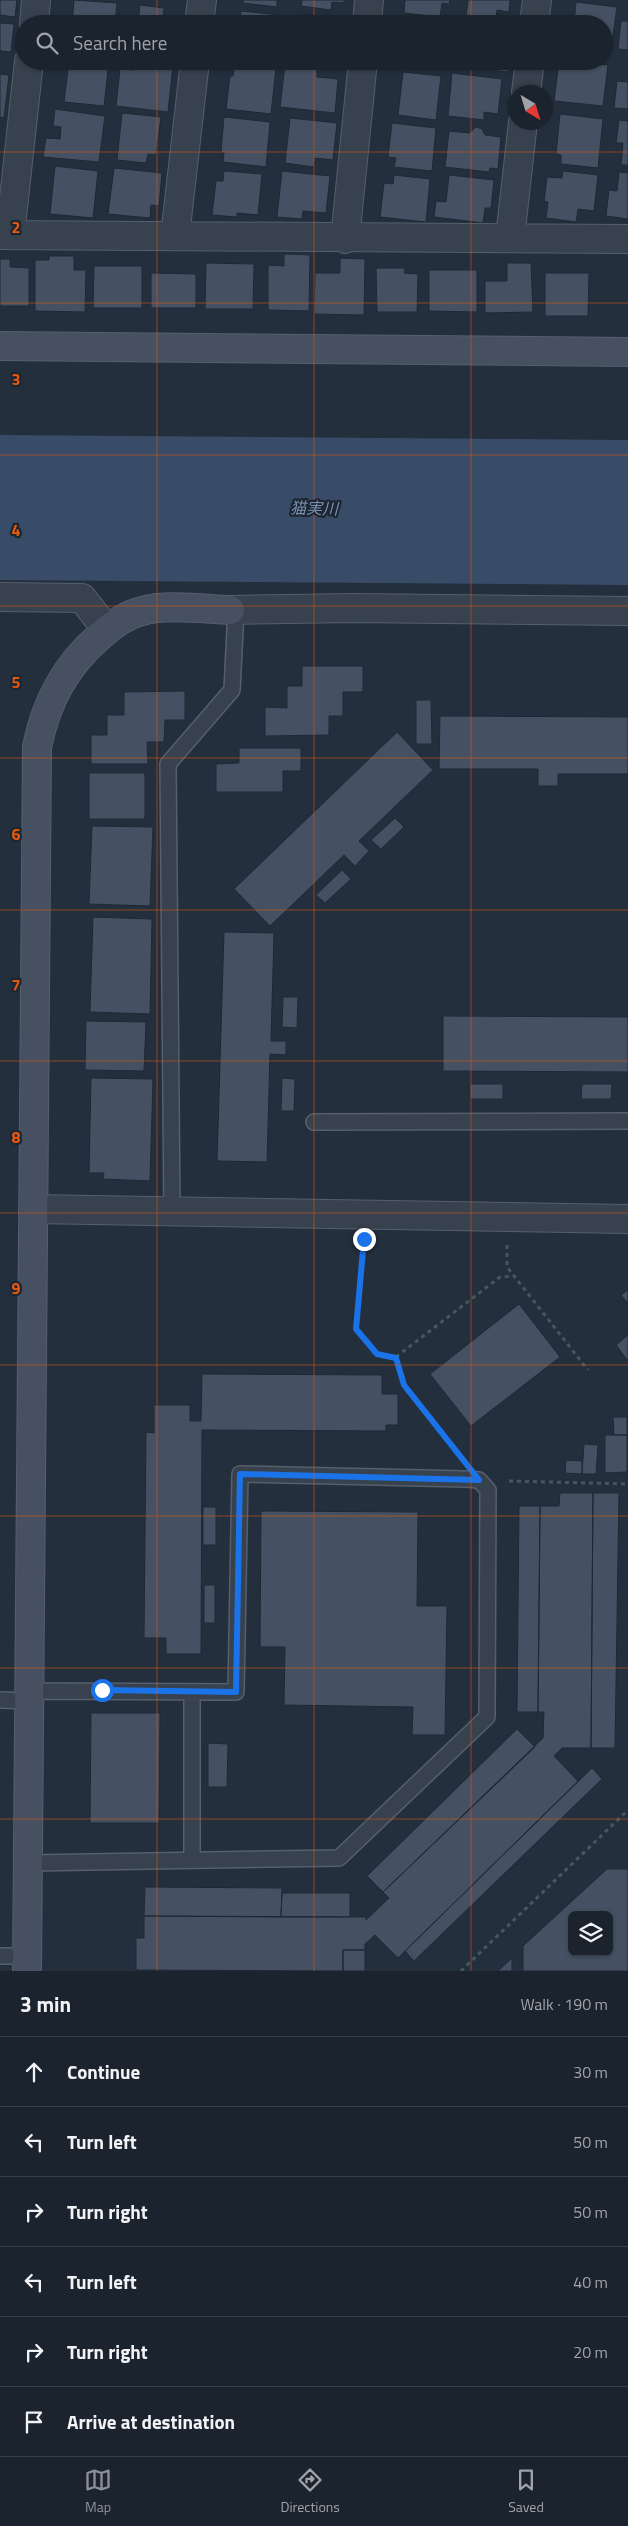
<!DOCTYPE html>
<meta charset="utf-8">
<style>
:root{--surface:#1b232e;--page:#282f3a;--text:#f1f3f6;--muted:#a0a4aa;--line:#39404a;--accent:#8c9099}
body{margin:0;font-family:"Titillium Web","Noto Sans JP",sans-serif;background:var(--page);color:var(--text)}
.controls{position:absolute;right:15px;bottom:15px;display:grid;overflow:hidden;border-radius:8px;box-shadow:0 1px 4px #0004}
.controls button{width:45px;height:45px;display:grid;place-items:center;padding:0;border:0;border-bottom:1px solid var(--line);background:var(--surface);color:var(--text);font:25px sans-serif}
.compass{position:absolute;left:508px;top:85px;width:45px;height:45px;border-radius:50%;background:var(--surface);box-shadow:0 1px 4px #0004;rotate:142deg}
.stop{position:absolute;width:15px;height:15px;margin:-11px;border:4px solid #1a73e8;border-radius:50%;background:#fff}
.stop.end{background:#1a73e8;border-color:#fff;box-shadow:0 1px 5px #0008}
.list{margin:0;padding:0;list-style:none}
h2{display:flex;justify-content:space-between;align-items:center;height:65px;margin:0;padding:0 20px;font-size:21px}
h2 small{font-size:16px;font-weight:400;color:var(--muted)}
.list li{display:grid;grid-template-columns:32px 1fr auto;gap:15px;align-items:center;box-sizing:border-box;height:70px;padding:0 20px;border-top:1px solid var(--line)}
.list b{display:block;font-size:19px;white-space:nowrap}
.list em{font-size:16px;font-style:normal;color:var(--muted)}
.icon{flex:none;width:28px;height:28px;fill:none;stroke:currentColor;stroke-width:2;stroke-linecap:round;stroke-linejoin:round}
.map{position:relative;flex:none;width:628px;height:1971px;overflow:hidden}
.search{position:absolute;background:var(--surface);box-shadow:0 1px 4px #0004;left:15px;right:15px;top:15px;height:55px;display:flex;align-items:center;gap:12px;box-sizing:border-box;padding:0 18px;border-radius:28px;color:var(--muted);font-size:19px}
.sheet{height:485px;background:var(--surface)}
nav{display:flex;justify-content:space-around;align-items:center;box-sizing:border-box;height:70px;border-top:1px solid var(--line);background:var(--surface);font-size:14px;color:var(--muted)}
nav a{display:grid;justify-items:center;gap:2px}
nav .on{color:var(--accent)}
.map>svg:first-child{display:block}
.water{fill:#394c67}
.building{fill:#455162;stroke:#1f2835;fill-rule:evenodd}
.lines{fill:none;stroke-linecap:round;stroke-linejoin:round}
.lane-casing{stroke:#565f6c;stroke-width:18}
.street-casing{stroke:#565f6c;stroke-width:30}
.secondary-casing{stroke:#565f6c;stroke-width:30}
.path{stroke:#44595c;stroke-width:3;stroke-dasharray:4 4;stroke-linecap:butt}
.lane{stroke:#38414e;stroke-width:15}
.street{stroke:#38414e;stroke-width:28}
.secondary{stroke:#465061;stroke-width:28}
.route{stroke:#1a73e8;stroke-width:6}
.grid{fill:none;stroke:#e8590c;stroke-width:1;stroke-opacity:0.55}
.labels{text-anchor:middle;stroke-width:4.5;stroke-linejoin:round;paint-order:stroke}
.water-label{font-size:16px;font-style:italic;fill:#7c92b1;stroke:#1d2633}
.grid-label{font-size:16px;text-anchor:middle;font-weight:bold;fill:#e8590c;stroke:#1d2633;stroke-width:4.5;stroke-linejoin:round;paint-order:stroke}
</style>
<div class="map">
<svg width="628" height="1971" viewBox="0 0 628 1971">
<rect width="100%" height="100%" fill="#242f3e"/>
<path class="water" d="M0 435 628 440V585L0 580Z"/>
<path class="building" d="M0 0H17L15 17 0 15Z
M74 0 117 3 115 24H72Z
M243 0H277V7L243 3Z
M302 0H344V3L332 2 331 10 301 6Z
M405 0H450L449 4 442 3 440 17 404 13Z
M468 0H510L509 12 497 10 496 19 466 16Z
M576 2 617 7 610 57H604V24H574Z
M140 5 164 8 162 24H131V21L138 22Z
M241 11 281 15 280 24H239Z
M300 14 331 17 330 24H299Z
M391 19 434 24H390Z
M621 21H628V50L618 49Z
M0 23 14 24 11 52 0 51Z
M69 61H109L104 106 64 102Z
M134 61 173 65 168 112 116 106 120 69 133 70Z
M404 61H442L441 67 404 63Z
M461 61H509L508 72 460 67Z
M559 61 608 65 603 106 554 101Z
M235 64 276 68 271 114 226 109 230 76H233Z
M285 65 317 69V77L338 79 335 113 280 107Z
M403 72 441 76 436 120 398 115Z
M452 73 502 79 498 114 484 112V120L448 116Z
M0 74 9 75 4 118 0 117Z
M617 81 628 82V109L614 108Z
M55 109 105 116 99 162 43 157 46 138 60 139 61 127 53 126Z
M122 113 161 117 156 155 148 154 146 163 117 160Z
M560 114 603 119 598 168 561 164V155L556 154Z
M224 117 270 122 266 167 223 162 224 153 221 152Z
M290 118 337 123 333 160 315 158 314 167 285 163Z
M619 120 628 121V165H621L623 143H616Z
M392 123 436 128 432 171 394 167 396 158 388 157Z
M476 127 482 129 485 135 501 137 498 169 490 168 489 172 445 167 449 131 469 133Z
M55 166 98 171 93 218 50 214Z
M114 168 162 173 159 206 151 205 150 218 108 214Z
M224 171 262 174 258 215 237 213V217L212 215 216 181H223Z
M282 171 330 176 326 213 303 211 302 219 277 217Z
M563 171 598 175 594 211 578 209 576 222 546 218 548 202 544 201 547 177 562 178Z
M619 172 628 173V219L606 216 609 190 617 191Z
M394 175 430 179 426 222 380 217 384 183 393 184Z
M449 175 494 180 491 208H485L483 223 434 217 436 201 446 202Z
M284 254 310 255 309 311 268 310V265L284 266Z
M49 256H74V270H86L85 312 35 311V260H49Z
M340 258 365 259 364 315 314 314 315 273H340Z
M0 259H10V267L29 268V306H0Z
M206 263 254 264 253 309H205Z
M507 263H531L533 312 485 313V281H507Z
M94 266H142V308H93Z
M376 268H405L404 273 418 274 417 312H377Z
M429 270H477V312L429 311Z
M151 273 196 274V308H151Z
M545 273H589L588 316H545Z
M302 666H363V692H343V716H329V735L265 736V707L287 708V686H302Z
M185 691V720H165L164 742H147L148 764H91V735H107V715H124V692Z
M416 700H431L432 744H416Z
M440 716 628 717V774H558V786H538V769H439Z
M397 732 433 770 359 841 369 851 355 866 344 855 270 926 234 889Z
M239 748H301V771H283V792H216V764L239 763Z
M89 773H145V819H89Z
M395 818 404 827 381 849 371 840Z
M92 826 153 827 150 906 89 904Z
M342 870 351 879 325 903 316 895Z
M93 917 152 919 150 1014 90 1012Z
M224 932 274 933 271 1041H286V1055L270 1054 267 1162 217 1161Z
M283 997H298L297 1028 282 1027Z
M443 1016 628 1017V1072L443 1071Z
M86 1021 146 1022 144 1071 85 1070Z
M91 1078 153 1079 150 1181 103 1179 104 1173H89Z
M282 1078 295 1079 294 1111H281Z
M470 1084H503V1099H470Z
M582 1084H612L611 1099H581Z
M628 1290V1301L627 1302 621 1295Z
M519 1304 560 1357 471 1426 430 1374Z
M628 1335V1361L616 1345Z
M202 1374 382 1375V1394H398V1425H386V1431L202 1430 201 1654H166V1638H144L146 1432 154 1433V1405H190V1421H201Z
M613 1417H627V1435H614Z
M605 1435H627V1472L605 1473Z
M584 1444 598 1445 596 1474H582Z
M566 1460 582 1461V1474L565 1473Z
M560 1493H593L591 1748H562L554 1756 578 1781 398 1958 375 1935 365 1944V1950H343V1971L136 1970V1938H144V1916L366 1917V1920L389 1898 383 1892 543 1738 544 1712H538L540 1506H559Z
M593 1493H619L615 1748H591Z
M519 1506H540L538 1712H517Z
M203 1507H216V1545H203Z
M261 1511 418 1512 417 1606H447L445 1735H412L413 1707 284 1705 285 1647H260Z
M204 1585H215V1623H204Z
M91 1713H160L159 1823H90Z
M517 1729 535 1747 383 1892 367 1876Z
M208 1743 228 1744 227 1787H208Z
M592 1768 602 1779 414 1961 405 1951Z
M607 1869H628V1971H523V1946ZM572 1915H609V1952H572Z
M145 1887 282 1888 281 1917 144 1916Z
M282 1893H350V1917H281Z
M343 1950H365V1971H343Z
M512 1958V1971H498Z"/>
<g class="lines">
<defs>
<path id="lane" d="M314 1122 628 1121
M172 1212 168 764 232 690 236 610
M0 1700 29 1701
M192 1860V1693
M29 1863 339 1858 487 1717 488 1490 479 1480 465 1479 240 1474 236 1692 29 1691
M0 1956H27"/>
<path id="street" d="M34 24 36 0
M199 24 202 0
M367 24 369 0
M534 24 537 0
M526 92 530 61
M0 235 628 239
M10 235 29 61
M175 236 195 61
M510 238 523 122
M345 239 363 61
M0 597 82 598 107 630
M230 610 354 608 628 611
M33 1209 628 1219"/>
<path id="secondary" d="M0 346 628 352
M27 1971 37 747C46 702 65 666 100 636 112 625 126 615 142 611 166 604 204 609 230 610"/>
</defs>
<use href="#lane" class="lane-casing"/>
<use href="#street" class="street-casing"/>
<use href="#secondary" class="secondary-casing"/>
<path class="path" d="M364 1243 356 1329 377 1354 396 1357 404 1385 459 1456
M507 1245V1267L588 1370
M396 1357 500 1277 514 1276
M509 1481 628 1484
M461 1971 628 1810"/>
<use href="#lane" class="lane"/>
<use href="#street" class="street"/>
<use href="#secondary" class="secondary"/>
</g>
<g class="lines">
<path class="route" d="M102 1690 236 1692 240 1474 479 1480 404 1385 396 1358 377 1354 356 1329 364 1239"/>
</g>
<path class="grid" d="M157 0V24M314 0V24M471 0V24M157 61V1971M314 61V1971M471 61V1971M0 152H628M0 303H628M0 455H628M0 606H628M0 758H628M0 910H628M0 1061H628M0 1213H628M0 1365H628M0 1516H628M0 1668H628M0 1819H628"/>
<g class="labels">
<g class="water-label">
<text transform="translate(314 508) rotate(1)" y="6">猫実川</text>
</g>
</g>
<g class="grid-label">
<text x="16" y="233">2</text>
<text x="16" y="385">3</text>
<text x="16" y="536">4</text>
<text x="16" y="688">5</text>
<text x="16" y="840">6</text>
<text x="16" y="991">7</text>
<text x="16" y="1143">8</text>
<text x="16" y="1294">9</text>
</g>
</svg>
<div class="controls">
<button><svg class="icon" aria-label="layers" viewBox="0 0 24 24"><path d="M12 4l9 5-9 5-9-5zM3 14l9 5 9-5"/></svg></button>
</div>
<svg class="compass" viewBox="-18 -18 36 36"><path d="M0-13l5 13h-10z" fill="#e53935"/><path d="M0 13l5-13h-10z" fill="#a0a4aa"/></svg>
<div class="stop" style="left:102px;top:1690px"></div>
<div class="stop end" style="left:364px;top:1239px"></div>
<div class="search"><svg class="icon" aria-label="search" viewBox="0 0 24 24"><circle cx="10" cy="10" r="6"/><path d="M15 15l6 6"/></svg>Search here</div>
</div>
<section class="sheet">
<h2>3 min<small>Walk · 190 m</small></h2>
<ul class="list">
<li><svg class="icon" aria-label="ahead" viewBox="0 0 24 24"><path d="M12 20V5M6 11l6-6 6 6"/></svg><div><b>Continue</b></div><em>30 m</em></li>
<li><svg class="icon" aria-label="left" viewBox="0 0 24 24"><path d="M17 20v-9H6M10 6l-5 5 5 5"/></svg><div><b>Turn left</b></div><em>50 m</em></li>
<li><svg class="icon" aria-label="right" viewBox="0 0 24 24"><path d="M7 20v-9h11M14 6l5 5-5 5"/></svg><div><b>Turn right</b></div><em>50 m</em></li>
<li><svg class="icon" aria-label="left" viewBox="0 0 24 24"><path d="M17 20v-9H6M10 6l-5 5 5 5"/></svg><div><b>Turn left</b></div><em>40 m</em></li>
<li><svg class="icon" aria-label="right" viewBox="0 0 24 24"><path d="M7 20v-9h11M14 6l5 5-5 5"/></svg><div><b>Turn right</b></div><em>20 m</em></li>
<li><svg class="icon" aria-label="arrive" viewBox="0 0 24 24"><path d="M6 21V4h12l-3 4 3 4H6"/></svg><div><b>Arrive at destination</b></div></li>
</ul>
</section>
<nav>
<a class="on"><svg class="icon" aria-label="map" viewBox="0 0 24 24"><path d="M3 6l6-2 6 2 6-2v14l-6 2-6-2-6 2zM9 4v14M15 6v14"/></svg>Map</a>
<a><svg class="icon" aria-label="directions" viewBox="0 0 24 24"><path d="M12 3l9 9-9 9-9-9zM9 14v-3h6M13 9l2 2-2 2"/></svg>Directions</a>
<a><svg class="icon" aria-label="saved" viewBox="0 0 24 24"><path d="M7 4h10v16l-5-4-5 4z"/></svg>Saved</a>
</nav>
